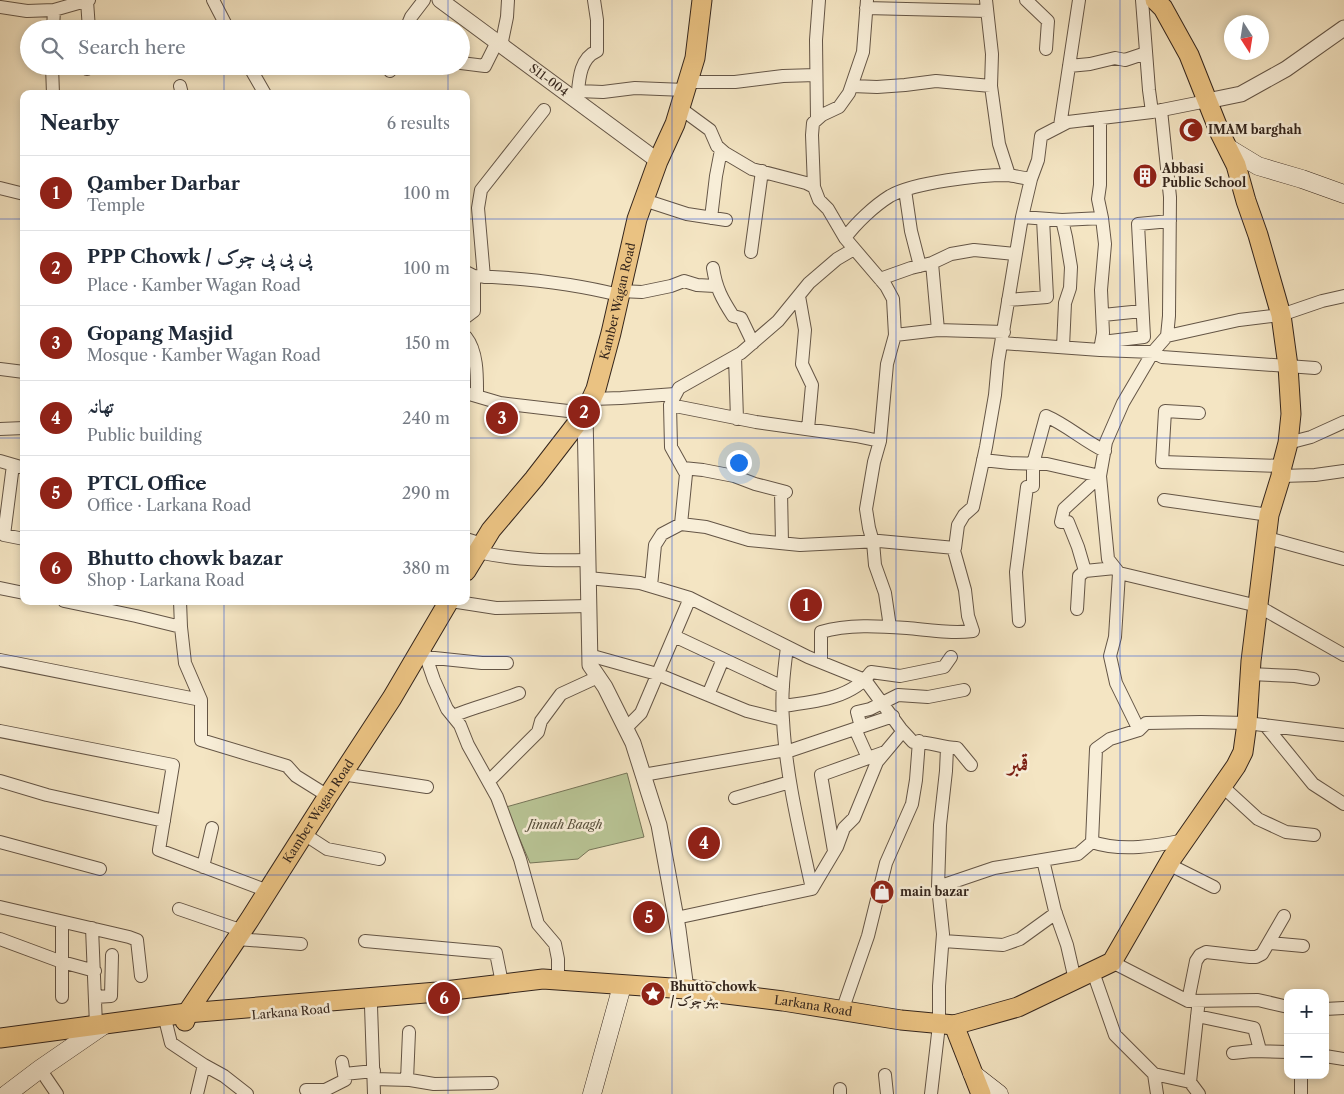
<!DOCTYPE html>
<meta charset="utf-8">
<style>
:root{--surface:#fff;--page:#f2f2f3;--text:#1f2937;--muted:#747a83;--line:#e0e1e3;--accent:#8f2418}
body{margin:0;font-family:"Libre Caslon Text",Amiri,serif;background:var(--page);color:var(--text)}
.controls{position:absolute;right:15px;bottom:15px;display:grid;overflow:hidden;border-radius:10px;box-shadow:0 2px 8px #0003}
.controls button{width:45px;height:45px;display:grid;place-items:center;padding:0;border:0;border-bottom:1px solid var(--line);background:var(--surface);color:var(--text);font:25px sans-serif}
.compass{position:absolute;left:1224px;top:15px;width:45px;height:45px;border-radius:50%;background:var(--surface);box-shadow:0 2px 8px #0003;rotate:168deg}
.you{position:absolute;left:738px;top:462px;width:18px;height:18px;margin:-12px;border:4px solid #fff;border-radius:50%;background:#1a73e8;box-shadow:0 0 0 8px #1a73e833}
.badge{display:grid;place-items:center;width:32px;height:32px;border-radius:50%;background:var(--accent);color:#fff;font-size:16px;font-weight:700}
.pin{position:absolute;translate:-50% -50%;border:2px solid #fff;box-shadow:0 1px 5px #0006}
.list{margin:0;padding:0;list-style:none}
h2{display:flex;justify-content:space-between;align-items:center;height:65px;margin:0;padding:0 20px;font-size:21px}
h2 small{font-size:16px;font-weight:400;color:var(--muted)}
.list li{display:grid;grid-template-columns:32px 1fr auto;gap:15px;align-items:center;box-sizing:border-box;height:75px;padding:0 20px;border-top:1px solid var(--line)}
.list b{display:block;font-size:19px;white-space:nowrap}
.list p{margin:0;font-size:16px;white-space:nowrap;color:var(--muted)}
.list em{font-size:16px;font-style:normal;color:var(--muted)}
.icon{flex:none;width:28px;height:28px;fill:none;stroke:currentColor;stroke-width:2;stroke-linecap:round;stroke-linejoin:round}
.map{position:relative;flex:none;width:1344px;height:1094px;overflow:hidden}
.search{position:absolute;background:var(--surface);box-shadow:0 2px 8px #0003;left:20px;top:20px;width:450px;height:55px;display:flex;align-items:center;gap:12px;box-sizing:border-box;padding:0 18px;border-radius:28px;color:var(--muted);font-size:19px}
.panel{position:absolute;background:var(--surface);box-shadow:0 2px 8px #0003;left:20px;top:90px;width:450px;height:515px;border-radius:10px}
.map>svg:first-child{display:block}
.green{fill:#b9c596;stroke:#767559}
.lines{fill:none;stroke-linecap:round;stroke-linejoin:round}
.minor-casing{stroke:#645546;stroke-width:14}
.tertiary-casing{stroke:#645546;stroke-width:17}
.secondary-casing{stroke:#34251c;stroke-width:19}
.primary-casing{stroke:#34251c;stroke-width:21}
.minor{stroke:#f8eed8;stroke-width:12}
.tertiary{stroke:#f8eed8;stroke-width:15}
.secondary{stroke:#f8eed8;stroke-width:18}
.primary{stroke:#eac282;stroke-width:19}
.grid{fill:none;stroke:#1d4ed8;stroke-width:1;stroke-opacity:0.55}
.labels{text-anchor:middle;stroke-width:5;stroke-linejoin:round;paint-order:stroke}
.street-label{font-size:12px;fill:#34251c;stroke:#f8eed8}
.poi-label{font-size:12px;font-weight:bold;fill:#34251c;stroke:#f8eed8;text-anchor:start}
.park-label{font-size:12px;font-style:italic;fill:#554d3a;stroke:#f8eed8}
.town-label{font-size:22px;font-weight:bold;fill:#7a1f14;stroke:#f8eed8}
</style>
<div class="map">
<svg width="1344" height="1094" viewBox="0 0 1344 1094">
<rect width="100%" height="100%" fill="#f4e5c3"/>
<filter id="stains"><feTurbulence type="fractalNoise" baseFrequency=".004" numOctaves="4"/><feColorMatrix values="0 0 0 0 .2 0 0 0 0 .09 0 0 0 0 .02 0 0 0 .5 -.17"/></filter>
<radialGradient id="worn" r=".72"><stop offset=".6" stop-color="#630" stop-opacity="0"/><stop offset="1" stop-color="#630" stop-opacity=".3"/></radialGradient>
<path class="green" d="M627 773 644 837 589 850 578 859 530 863 506 807Z"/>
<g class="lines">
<defs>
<path id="minor" d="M213 0 228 29
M867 0 863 52 849 93 839 107 822 115 813 123 812 135 814 187 819 200 828 209 845 238 886 286 893 299 895 335 887 364 880 441 874 462 866 509 869 528 873 542 875 565 885 593 890 627
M986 0 992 54 991 86 999 144 1009 175
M1026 0 1048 21 1046 49
M1142 0 1149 90 1152 112
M87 1 89 29
M0 7 27 11 54 10 89 0
M866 8 987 11
M53 29 54 10
M406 29 411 17 424 0
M501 46 507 17 508 0
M461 63 485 66 497 42
M52 66 53 94
M249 66 265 94
M1069 66 1090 64 1115 58 1125 60 1146 53
M87 69V66
M390 71 391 66
M687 82H735L783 76 816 75
M180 86 182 94
M852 86 877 87 905 85 936 81 991 86
M578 91 603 92 635 88 685 90
M577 102C579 84 578 59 597 51V20L594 0
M680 108 710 130 717 146 725 153 752 169 806 183 814 187
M1161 110 1170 197 1169 316 1167 336
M1100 118V185L1098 199 1102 218 1105 244 1101 290 1103 333 1100 350
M817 119 816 40 819 0
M1060 126 1079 0
M0 188 24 194
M905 190 911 231 920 266
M644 200 687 214 726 220
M1022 217 1062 220 1102 218
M711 218 716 176 721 150
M1062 220 1066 237 1071 267 1070 288 1065 303 1063 347
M845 238C856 223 874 206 890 196 915 182 979 175 1008 175 1015 176 1023 178 1031 179
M751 252 762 171
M932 263 938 330
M713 268C716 288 722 299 733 316L741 318 753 343
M466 272 474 276C523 278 572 283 619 295
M484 277 478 208 481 190 544 110
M880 279 911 268 932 263 951 254 974 250 1015 254
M620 291 642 292 671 286 684 281 697 285 715 286
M799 296 805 330 802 364 812 385 808 429
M1008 300 1047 297 1043 219
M1103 315 1142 311
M466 317 474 311V276
M895 335 938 330 1004 332
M466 337C478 352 477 378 477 396
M1102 342 1144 337 1138 224 1170 221
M1002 343 1100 350 1153 352 1162 357 1315 368
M735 357 737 419
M0 369 24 372
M466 393 500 403 585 413
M592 399 621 398 675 394
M670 405 756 422 856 436 880 441
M1199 413 1165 411 1162 462 1282 466
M0 429 24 428
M1288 443 1311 437 1344 422
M983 460 1010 463 1047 464 1100 476 1064 509 1061 522H1068L1078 547 1085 571
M0 461 24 468
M13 465 4 535 24 539
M683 468 703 470 734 476 755 484 786 492
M1281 476 1315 475 1344 471
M781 491 782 543
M1164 500 1269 515
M681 524 686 474 671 447 670 405 679 388 741 353 778 321 809 283 837 259 854 249
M1267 538 1344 559
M466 539 482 544
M477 552C516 560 548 561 587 560
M1119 573 1258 606 1344 655
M588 578 640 583 690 598 808 657 865 680 901 729 913 742C928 741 942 748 957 748L971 765
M651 586 655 545 662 534 681 524 706 527 749 540 800 545 879 541 955 548 958 525 964 515 973 507 986 447 995 395 998 362 1022 217 1031 179 1038 160 1041 136 1068 122 1152 112 1207 101
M0 588 24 593
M64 601 136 616 181 627
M180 601 181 627 185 663 201 700V740L287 766 296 776 328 796
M451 601 496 608 589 606
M1077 609 1079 576 1085 571 1115 568
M1019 621 1016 572 1027 487 1033 486V464L1046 416C1067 425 1084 441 1105 451
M674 636 783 687
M787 647C784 671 781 695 783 720 786 777 800 833 812 889
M423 648 434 680 447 709 460 725 468 745 497 797 520 859 538 924 555 944 558 959V979
M589 655 657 674 747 711 783 720
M425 657 482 663H507
M0 660 201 700
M821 662V632C848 624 879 626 907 628 929 630 951 634 973 631L968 616 965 590 953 547
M1250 674 1295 676 1313 679
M708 695 723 659
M783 706C812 702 852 699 871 672L900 676 944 667 951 657
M453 716C474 707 497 702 519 693
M1265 725 1313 784 1344 804
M861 727 857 712 870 709 898 695 928 697 964 690
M626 728 641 713 690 598
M855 729 868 758
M1139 730 1116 683 1110 656 1115 637 1119 573 1108 559 1100 476 1106 442 1123 403 1153 352 1167 336 1239 320 1281 315 1322 301 1344 296
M0 731 173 765 159 850 268 891
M342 774 427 787
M643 775 786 750 789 751 893 716
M0 781 47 795 164 821
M489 781 538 732 541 721 561 694 598 677
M1222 786 1258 819 1286 832 1314 835
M735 798 790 782
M304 834 327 849 379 859
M0 842 100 869
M1092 842C1122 852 1155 846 1185 840
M834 851 821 775 885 752
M1043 860 1055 911 1067 945 1075 980
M1168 864 1214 887
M203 867 212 828
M938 887 994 868 1078 854 1092 842 1096 749 1110 739 1139 730 1146 723 1201 722 1247 723 1344 735
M0 907 129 937 137 940 141 976
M179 909 243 931
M676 918 812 889 837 847 844 828 854 818 877 762 903 731
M92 928 96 1025
M0 939 62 962 95 971
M237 939 301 944
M365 941 496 953 502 983
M943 941 1003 945 1020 939 1056 913
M1269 943 1303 946
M1112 962 1188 1001 1258 1000 1288 1007
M1093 972 1115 1035 1154 1074 1190 1082 1199 1094
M62 997V922
M95 997 111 996 112 955
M1188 1001 1196 961 1200 955 1206 952 1250 957H1256L1262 954 1284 916
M371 1006 374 1094
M1325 1009 1344 1008
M842 1011 868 936 886 863 912 804 916 780 919 741
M1197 1016 1254 1028 1260 1050
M166 1023 171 1043 204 1065 197 1094
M1233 1053 1252 1051 1288 1052
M1325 1056 1344 1059
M204 1065 224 1076 247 1094
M40 1069 57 1094
M344 1074 374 1071
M1154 1074 1157 1094
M885 1075 887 1094
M374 1079 410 1080 434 1084 492 1083
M407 1080 409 1032
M1190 1082 1198 1008
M306 1090H325L345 1080 342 1062
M840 1094V1089
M931 1094 939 1025V986L943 934 938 887 940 825 946 771 947 748
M1301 1094V1075"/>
<g id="tertiary">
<path id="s1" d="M440 0 658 161"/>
<path d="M1207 101 1241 94 1286 69 1344 28"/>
<path d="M585 413 590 665 605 687 633 743 659 825 678 929 686 989"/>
</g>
<path id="secondary" d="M1230 149 1258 166 1302 179 1344 194
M972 1073 999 1094
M7 1094 40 1069 104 1025
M592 1094 622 986"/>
<g id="primary">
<path id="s2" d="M466 571 491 530 534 479 585 413 596 389 611 333 637 219 658 161 675 124 695 58 702 0"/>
<path id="s3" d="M185 1021 187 1013 250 919 328 796 392 698 449 601"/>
<path d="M954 1025 981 1094"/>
<path id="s4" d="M0 1038 187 1013 437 992 543 979 686 989 783 1001 901 1020 954 1025 1018 1007 1112 962 1172 858 1236 766 1243 752 1247 723 1251 661 1269 515 1281 476 1282 466 1288 443 1291 414 1288 366 1281 315 1258 235 1246 201 1236 165 1220 133 1189 55 1163 8 1155 0"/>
</g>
</defs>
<use href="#minor" class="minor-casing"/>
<use href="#tertiary" class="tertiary-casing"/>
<use href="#secondary" class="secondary-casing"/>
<use href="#primary" class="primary-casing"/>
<use href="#minor" class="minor"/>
<use href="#tertiary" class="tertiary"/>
<use href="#secondary" class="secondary"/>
<use href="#primary" class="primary"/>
</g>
<path class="grid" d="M224 0V29M448 0V29M672 0V1094M896 0V1094M1120 0V1094M224 66V94M448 66V94M0 219H24M466 219H1344M0 438H24M466 438H1344M224 601V1094M448 601V1094M0 656H1344M0 875H1344"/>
<defs>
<symbol id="mosque-disc" viewBox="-11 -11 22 22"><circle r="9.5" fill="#8f2418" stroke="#f8eed8"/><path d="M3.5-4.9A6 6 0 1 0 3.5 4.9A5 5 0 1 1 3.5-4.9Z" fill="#fff"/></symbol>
<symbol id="building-disc" viewBox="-11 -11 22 22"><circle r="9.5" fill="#8f2418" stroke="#f8eed8"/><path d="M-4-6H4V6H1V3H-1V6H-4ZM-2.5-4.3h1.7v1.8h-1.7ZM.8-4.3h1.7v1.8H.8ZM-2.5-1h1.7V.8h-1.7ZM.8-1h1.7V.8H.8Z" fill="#fff"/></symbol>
<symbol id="shop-disc" viewBox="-11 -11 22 22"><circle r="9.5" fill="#8f2418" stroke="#f8eed8"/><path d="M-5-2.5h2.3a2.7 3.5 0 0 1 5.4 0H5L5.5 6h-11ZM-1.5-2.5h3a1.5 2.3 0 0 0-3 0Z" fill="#fff"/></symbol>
<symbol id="sight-disc" viewBox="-11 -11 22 22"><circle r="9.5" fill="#8f2418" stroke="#f8eed8"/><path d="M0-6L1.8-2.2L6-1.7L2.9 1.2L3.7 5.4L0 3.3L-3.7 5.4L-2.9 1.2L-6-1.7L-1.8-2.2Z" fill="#fff"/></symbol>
</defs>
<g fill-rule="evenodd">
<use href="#mosque-disc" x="1177" y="116" width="28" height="28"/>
<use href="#building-disc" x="1131" y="162" width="28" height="28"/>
<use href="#shop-disc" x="868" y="878" width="28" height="28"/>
<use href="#sight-disc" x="639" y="980" width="28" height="28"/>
</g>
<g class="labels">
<g class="street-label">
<text dy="4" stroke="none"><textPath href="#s1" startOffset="135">S11-004</textPath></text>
<text dy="4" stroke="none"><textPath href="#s2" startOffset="315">Kamber Wagan Road</textPath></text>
<text dy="4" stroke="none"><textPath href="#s3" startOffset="249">Kamber Wagan Road</textPath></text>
<text dy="4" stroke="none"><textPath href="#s4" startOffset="818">Larkana Road</textPath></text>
<text transform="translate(291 1012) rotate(-5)" y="4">Larkana Road</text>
</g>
<g class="poi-label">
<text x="1208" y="134">IMAM barghah</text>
<text x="1162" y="173">Abbasi<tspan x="1162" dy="14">Public School</tspan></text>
<text x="900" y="896">main bazar</text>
<text x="670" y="991">Bhutto chowk<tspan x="670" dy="14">/ بہٹو چوک</tspan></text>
</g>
<g class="park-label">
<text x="565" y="829">Jinnah Baagh</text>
</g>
<g class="town-label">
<text x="1018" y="771">قمبر</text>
</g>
</g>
<rect width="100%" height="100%" filter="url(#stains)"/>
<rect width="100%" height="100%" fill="url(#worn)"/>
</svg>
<div class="controls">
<button>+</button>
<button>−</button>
</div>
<svg class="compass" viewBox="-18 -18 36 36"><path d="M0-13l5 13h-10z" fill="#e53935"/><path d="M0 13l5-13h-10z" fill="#747a83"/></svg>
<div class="you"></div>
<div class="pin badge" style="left:806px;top:605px">1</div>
<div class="pin badge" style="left:584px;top:412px">2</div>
<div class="pin badge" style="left:502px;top:418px">3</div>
<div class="pin badge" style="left:704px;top:843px">4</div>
<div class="pin badge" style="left:649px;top:917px">5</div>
<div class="pin badge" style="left:444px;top:998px">6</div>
<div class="search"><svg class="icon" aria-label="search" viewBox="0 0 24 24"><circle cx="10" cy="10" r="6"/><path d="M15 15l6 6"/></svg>Search here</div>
<section class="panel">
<h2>Nearby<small>6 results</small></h2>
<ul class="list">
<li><span class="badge">1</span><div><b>Qamber Darbar</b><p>Temple</p></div><em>100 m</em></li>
<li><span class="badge">2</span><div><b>PPP Chowk / پی پی پی چوک</b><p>Place · Kamber Wagan Road</p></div><em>100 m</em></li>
<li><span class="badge">3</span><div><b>Gopang Masjid</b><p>Mosque · Kamber Wagan Road</p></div><em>150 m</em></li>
<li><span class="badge">4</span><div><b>تھانہ</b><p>Public building</p></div><em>240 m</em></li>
<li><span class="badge">5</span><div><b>PTCL Office</b><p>Office · Larkana Road</p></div><em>290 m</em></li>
<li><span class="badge">6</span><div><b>Bhutto chowk bazar</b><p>Shop · Larkana Road</p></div><em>380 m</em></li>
</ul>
</section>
</div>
